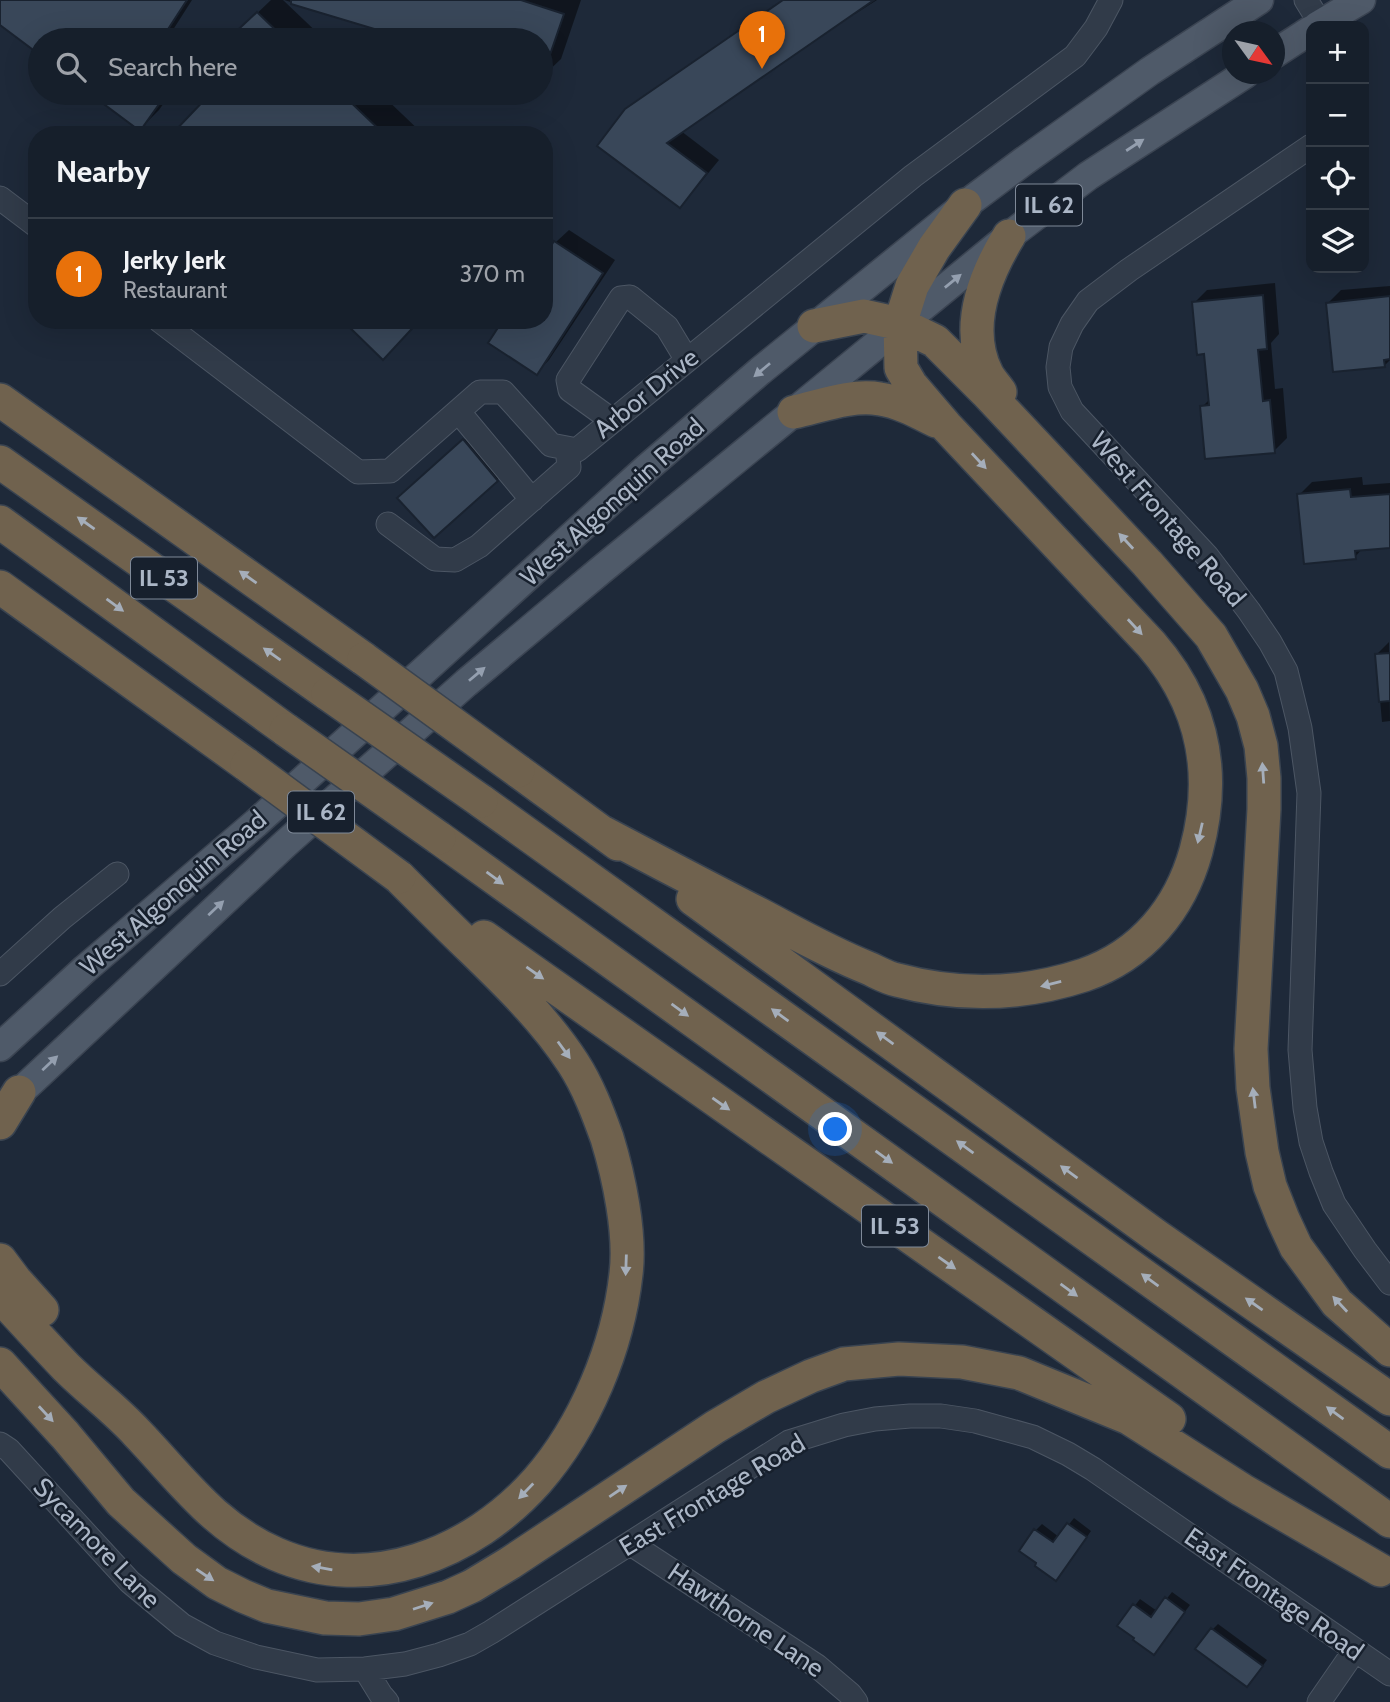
<!DOCTYPE html>
<meta charset="utf-8">
<style>
:root{--surface:#161f2b;--page:#232c37;--text:#f1f3f6;--muted:#9ea2a9;--line:#353d47;--accent:#77acff}
body{margin:0;font-family:Cabin,sans-serif;background:var(--page);color:var(--text)}
.controls{position:absolute;right:21px;top:21px;display:grid;overflow:hidden;border-radius:14px;box-shadow:0 7px 28px #0002}
.controls button{width:63px;height:63px;display:grid;place-items:center;padding:0;border:0;border-bottom:2px solid var(--line);background:var(--surface);color:var(--text);font:35px sans-serif}
.compass{position:absolute;left:1222px;top:21px;width:63px;height:63px;border-radius:50%;background:var(--surface);box-shadow:0 7px 28px #0002;rotate:123deg}
.you{position:absolute;left:836px;top:1130px;width:24px;height:24px;margin:-18px;border:5px solid #fff;border-radius:50%;background:#1a73e8;box-shadow:0 0 0 10px #1a73e833}
.badge{display:grid;place-items:center;width:46px;height:46px;border-radius:50%;background:var(--accent);color:#fff;font-size:23px;font-weight:700}
.pin{position:absolute;translate:-50% -58px;filter:drop-shadow(0 2px 4px #0008)}
.pin::after{content:'';position:absolute;top:37px;width:24px;height:21px;background:inherit;clip-path:polygon(0 0,100% 0,50% 100%)}
.list{margin:0;padding:0;list-style:none}
h2{display:flex;justify-content:space-between;align-items:center;height:91px;margin:0;padding:0 28px;font-size:30px}
h2 small{font-size:23px;font-weight:400;color:var(--muted)}
.list li{display:grid;grid-template-columns:46px 1fr auto;gap:21px;align-items:center;box-sizing:border-box;height:112px;padding:0 28px;border-top:2px solid var(--line)}
.list b{display:block;font-size:26px;white-space:nowrap}
.list p{margin:0;font-size:23px;white-space:nowrap;color:var(--muted)}
.list em{font-size:23px;font-style:normal;color:var(--muted)}
.icon{flex:none;width:38px;height:38px;fill:none;stroke:currentColor;stroke-width:2;stroke-linecap:round;stroke-linejoin:round}
.map{position:relative;flex:none;width:1390px;height:1702px;overflow:hidden}
.search{position:absolute;background:var(--surface);box-shadow:0 7px 28px #0002;left:28px;top:28px;width:525px;height:77px;display:flex;align-items:center;gap:18px;box-sizing:border-box;padding:0 24px;border-radius:38px;color:var(--muted);font-size:26px}
.panel{position:absolute;background:var(--surface);box-shadow:0 7px 28px #0002;left:28px;top:126px;width:525px;height:203px;border-radius:28px}
.map>svg:first-child{display:block}
.shadow{fill:#0007}
.building{fill:#394759;stroke:#19222f;stroke-width:2}
.lines{fill:none;stroke-linecap:round;stroke-linejoin:round}
.minor-casing{stroke:#4c5664;stroke-width:25}
.major-casing{stroke:#3b4452;stroke-width:31}
.highway-casing{stroke:#394350;stroke-width:36}
.minor{stroke:#313b49;stroke-width:23}
.major{stroke:#4f5a69;stroke-width:28}
.highway{stroke:#70624e;stroke-width:33}
.highway-bridge-casing{stroke:#394350;stroke-width:36;stroke-linecap:butt}
.highway-bridge{stroke:#70624e;stroke-width:33}
.oneway{fill:#949faf}
.oneway2{fill:#a5aeba}
.labels{text-anchor:middle;stroke-width:5;stroke-linejoin:round;paint-order:stroke}
.shield{fill:#17202d;stroke:#7f8998;stroke-width:2}
.shield-label{font-size:24px;font-weight:bold;fill:#abb6c6}
.street-label{font-size:26px;fill:#abb6c6;stroke:#17202d}
</style>
<div class="map">
<svg width="1390" height="1702" viewBox="0 0 1390 1702">
<rect width="100%" height="100%" fill="#1e2939"/>
<path class="shadow" d="M0 0H192L171 33 180 40H40V53L0 22Z
M271 0H283L325 40H229Z
M284 0H581L561 59 541 78V40H417Z
M786 0H877L855 14 854 12 681 131 719 160 692 193 679 206 600 145Z
M92 93H171L159 110 140 129Z
M213 93H380L424 135H174Z
M569 230 615 260 549 360 536 373 556 242Z
M1275 283 1279 334 1271 343 1275 389 1283 388 1287 438 1274 451 1202 407 1210 399 1206 353 1194 303 1207 290Z
M1390 286V360L1384 366 1328 303 1341 290Z
M474 431 506 470 497 480 409 488Z
M1362 477 1363 485 1390 483V546L1363 548 1355 557 1299 495 1312 482Z
M1389 642 1390 721 1382 722 1376 655Z
M1074 1518 1091 1531 1062 1573 1036 1530 1042 1524 1059 1537Z
M1172 1592 1190 1605 1154 1653 1137 1637 1120 1625 1140 1599 1157 1611Z
M1218 1624 1267 1660 1253 1679 1212 1630Z"/>
<path class="building" d="M0 0H187L161 40H40V55L0 25Z
M291 0H521L564 14 543 75H541V40H411L291 4Z
M783 0H874L667 143 707 173 680 208 597 146 625 109Z
M257 12 286 40H227Z
M89 93H167L140 131Z
M211 93H341L385 135H171Z
M554 241 603 273 537 375 488 343 503 320H544V257Z
M1263 295 1267 349 1258 350 1263 401 1270 400 1275 453 1205 459 1200 406 1209 405 1204 354 1197 355 1192 302Z
M1390 296V359L1384 360 1385 367 1333 372 1326 303Z
M342 320H420L383 360Z
M463 439 498 481 434 538 397 498Z
M1350 489 1351 497 1390 494V548L1355 551 1356 559 1304 564 1297 494Z
M1390 653V701L1379 702 1375 654Z
M1067 1523 1087 1537 1056 1581 1035 1566 1036 1563 1019 1551 1034 1529 1053 1542Z
M1165 1597 1185 1612 1154 1655 1133 1640 1134 1638 1117 1626 1133 1604 1151 1617Z
M1211 1628 1263 1666 1247 1687 1195 1649Z"/>
<g class="lines">
<defs>
<path id="minor" d="M1306 0 1322 26
M1311 146 1129 270 1088 301 1072 324 1061 347 1058 367 1060 387 1072 411 1207 556 1249 611 1270 642 1286 671 1300 728 1309 793 1300 1050 1305 1108 1311 1142 1321 1172 1334 1204 1365 1250 1390 1283
M0 198 37 226
M159 320 358 472 390 471 480 392H503L551 445 577 450 913 176 1075 56 1096 28 1111 0
M458 411 532 500
M613 421 570 390 568 380 621 298 630 297 667 327 687 360
M388 524 435 559 455 560 479 546 569 467 567 448
M0 974 62 918 117 874
M0 1444 9 1450 130 1582 182 1625 215 1643 256 1657 317 1670 365 1669 405 1664 439 1655 470 1644 491 1632 789 1442 844 1425 875 1419 910 1416H941L975 1421 1033 1437 1068 1454 1093 1469 1390 1674
M631 1544 817 1666 850 1694 856 1702
M365 1669 381 1695 387 1702
M1319 1702 1355 1650"/>
<path id="major" d="M1317 26 1361 0
M1274 54 1311 30
M0 1047 85 969 256 823 647 468 760 371 965 205 1024 161 1150 71 1259 0
M5 1106 285 844 466 683 601 570 1009 236 1088 176 1245 74"/>
<path id="highway" d="M814 326 864 316 900 324 935 341 986 392 1147 563 1211 636 1242 690 1253 716 1261 746 1264 778V809L1251 1049 1253 1088 1262 1152 1270 1186 1283 1219 1296 1247 1337 1303 1390 1350
M1000 392C996 386 990 380 987 374 964 328 984 277 1009 236
M0 400 364 659
M794 412C821 406 852 394 880 399 900 402 918 412 936 421
M0 462 328 694
M0 522 286 730
M0 587 247 765
M518 771 618 844
M481 801 1390 1452
M600 831C653 859 706 887 759 914 795 933 830 953 868 968 877 972 887 978 897 980 960 997 1023 995 1084 975 1142 955 1180 909 1196 851 1217 774 1204 705 1151 644L946 426 911 385 901 368 900 324 912 286 934 248 965 205
M439 838 1390 1521
M693 899 1155 1235 1390 1399
M484 937 1169 1419
M0 1123 19 1092
M0 1260 15 1280 42 1310
M0 1296C22 1320 44 1344 66 1367 89 1390 115 1409 137 1433 182 1480 214 1527 276 1554 370 1595 472 1554 537 1481 585 1426 618 1347 626 1274 631 1234 619 1177 607 1138 598 1113 588 1086 573 1063 545 1020 509 985 473 950 448 926 423 901 399 877
M0 1364 65 1435 121 1502 184 1559 217 1583 243 1596 267 1606 325 1618 359 1619 394 1614 448 1597 472 1586 510 1563 715 1427 766 1397 811 1376 844 1364 899 1359 962 1362 1019 1373 1129 1418 1242 1490 1380 1570"/>
</defs>
<use href="#minor" class="minor-casing"/>
<use href="#major" class="major-casing"/>
<use href="#highway" class="highway-casing"/>
<use href="#minor" class="minor"/>
<use href="#major" class="major"/>
<use href="#highway" class="highway"/>
<defs>
<path id="highway-bridge" d="M364 659 518 771
M328 694 481 801
M286 730 439 838
M247 765 399 877"/>
</defs>
<use href="#highway-bridge" class="highway-bridge-casing"/>
<use href="#highway-bridge" class="highway-bridge"/>
</g>
<defs><path id="oneway-solid" d="M-6-.8H1V-3.2L6.5 0L1 3.2V.8H-6Z" transform="scale(1.75)"/></defs>
<g class="oneway">
<use href="#oneway-solid" transform="translate(1135 145) rotate(-33)"/>
<use href="#oneway-solid" transform="translate(953 281) rotate(-39)"/>
<use href="#oneway-solid" transform="translate(762 370) rotate(140)"/>
<use href="#oneway-solid" transform="translate(477 674) rotate(-40)"/>
<use href="#oneway-solid" transform="translate(216 908) rotate(-43)"/>
<use href="#oneway-solid" transform="translate(50 1063) rotate(-43)"/>
</g>
<g class="oneway2">
<use href="#oneway-solid" transform="translate(979 461) rotate(47)"/>
<use href="#oneway-solid" transform="translate(86 523) rotate(-145)"/>
<use href="#oneway-solid" transform="translate(1126 541) rotate(-133)"/>
<use href="#oneway-solid" transform="translate(248 577) rotate(-145)"/>
<use href="#oneway-solid" transform="translate(115 605) rotate(36)"/>
<use href="#oneway-solid" transform="translate(1135 627) rotate(47)"/>
<use href="#oneway-solid" transform="translate(272 654) rotate(-145)"/>
<use href="#oneway-solid" transform="translate(1263 773) rotate(-94)"/>
<use href="#oneway-solid" transform="translate(1200 833) rotate(103)"/>
<use href="#oneway-solid" transform="translate(495 878) rotate(36)"/>
<use href="#oneway-solid" transform="translate(535 973) rotate(35)"/>
<use href="#oneway-solid" transform="translate(1051 984) rotate(166)"/>
<use href="#oneway-solid" transform="translate(680 1010) rotate(36)"/>
<use href="#oneway-solid" transform="translate(780 1015) rotate(-144)"/>
<use href="#oneway-solid" transform="translate(885 1038) rotate(-144)"/>
<use href="#oneway-solid" transform="translate(564 1050) rotate(54)"/>
<use href="#oneway-solid" transform="translate(1254 1098) rotate(-97)"/>
<use href="#oneway-solid" transform="translate(721 1104) rotate(35)"/>
<use href="#oneway-solid" transform="translate(965 1147) rotate(-144)"/>
<use href="#oneway-solid" transform="translate(884 1157) rotate(36)"/>
<use href="#oneway-solid" transform="translate(1069 1172) rotate(-144)"/>
<use href="#oneway-solid" transform="translate(947 1263) rotate(35)"/>
<use href="#oneway-solid" transform="translate(626 1265) rotate(92)"/>
<use href="#oneway-solid" transform="translate(1150 1280) rotate(-144)"/>
<use href="#oneway-solid" transform="translate(1069 1290) rotate(36)"/>
<use href="#oneway-solid" transform="translate(1254 1304) rotate(-145)"/>
<use href="#oneway-solid" transform="translate(1340 1304) rotate(-133)"/>
<use href="#oneway-solid" transform="translate(1335 1413) rotate(-144)"/>
<use href="#oneway-solid" transform="translate(46 1414) rotate(47)"/>
<use href="#oneway-solid" transform="translate(526 1491) rotate(134)"/>
<use href="#oneway-solid" transform="translate(618 1491) rotate(-34)"/>
<use href="#oneway-solid" transform="translate(322 1568) rotate(-170)"/>
<use href="#oneway-solid" transform="translate(205 1575) rotate(34)"/>
<use href="#oneway-solid" transform="translate(423 1606) rotate(-18)"/>
</g>
<g class="labels">
<g class="shield">
<rect x="1016" y="184.5" width="66" height="41" rx="5"/>
<rect x="131" y="557.5" width="66" height="41" rx="5"/>
<rect x="288" y="791.5" width="66" height="41" rx="5"/>
<rect x="862" y="1205.5" width="66" height="41" rx="5"/>
</g>
<g class="shield-label">
<text x="1049" y="213">IL 62</text>
<text x="164" y="586">IL 53</text>
<text x="321" y="820">IL 62</text>
<text x="895" y="1234">IL 53</text>
</g>
<g class="street-label">
<text transform="translate(646 393) rotate(-39)" y="9">Arbor Drive</text>
<text transform="translate(612 502) rotate(-42)" y="9">West Algonquin Road</text>
<text transform="translate(1168 519) rotate(49)" y="9">West Frontage Road</text>
<text transform="translate(173 893) rotate(-41)" y="9">West Algonquin Road</text>
<text transform="translate(712 1495) rotate(-31)" y="9">East Frontage Road</text>
<text transform="translate(97 1543) rotate(46)" y="9">Sycamore Lane</text>
<text transform="translate(1274 1594) rotate(35)" y="9">East Frontage Road</text>
<text transform="translate(746 1620) rotate(34)" y="9">Hawthorne Lane</text>
</g>
</g>
</svg>
<div class="controls">
<button>+</button>
<button>−</button>
<button><svg class="icon" aria-label="locate" viewBox="0 0 24 24"><circle cx="12" cy="12" r="6"/><path d="M12 2v4M12 18v4M2 12h4M18 12h4"/></svg></button>
<button><svg class="icon" aria-label="layers" viewBox="0 0 24 24"><path d="M12 4l9 5-9 5-9-5zM3 14l9 5 9-5"/></svg></button>
</div>
<svg class="compass" viewBox="-18 -18 36 36"><path d="M0-13l5 13h-10z" fill="#e53935"/><path d="M0 13l5-13h-10z" fill="#9ea2a9"/></svg>
<div class="you"></div>
<div class="pin badge" style="left:762px;top:69px;background:#e8710a">1</div>
<div class="search"><svg class="icon" aria-label="search" viewBox="0 0 24 24"><circle cx="10" cy="10" r="6"/><path d="M15 15l6 6"/></svg>Search here</div>
<section class="panel">
<h2>Nearby<small></small></h2>
<ul class="list">
<li><span class="badge" style="background:#e8710a">1</span><div><b>Jerky Jerk</b><p>Restaurant</p></div><em>370 m</em></li>
</ul>
</section>
</div>
